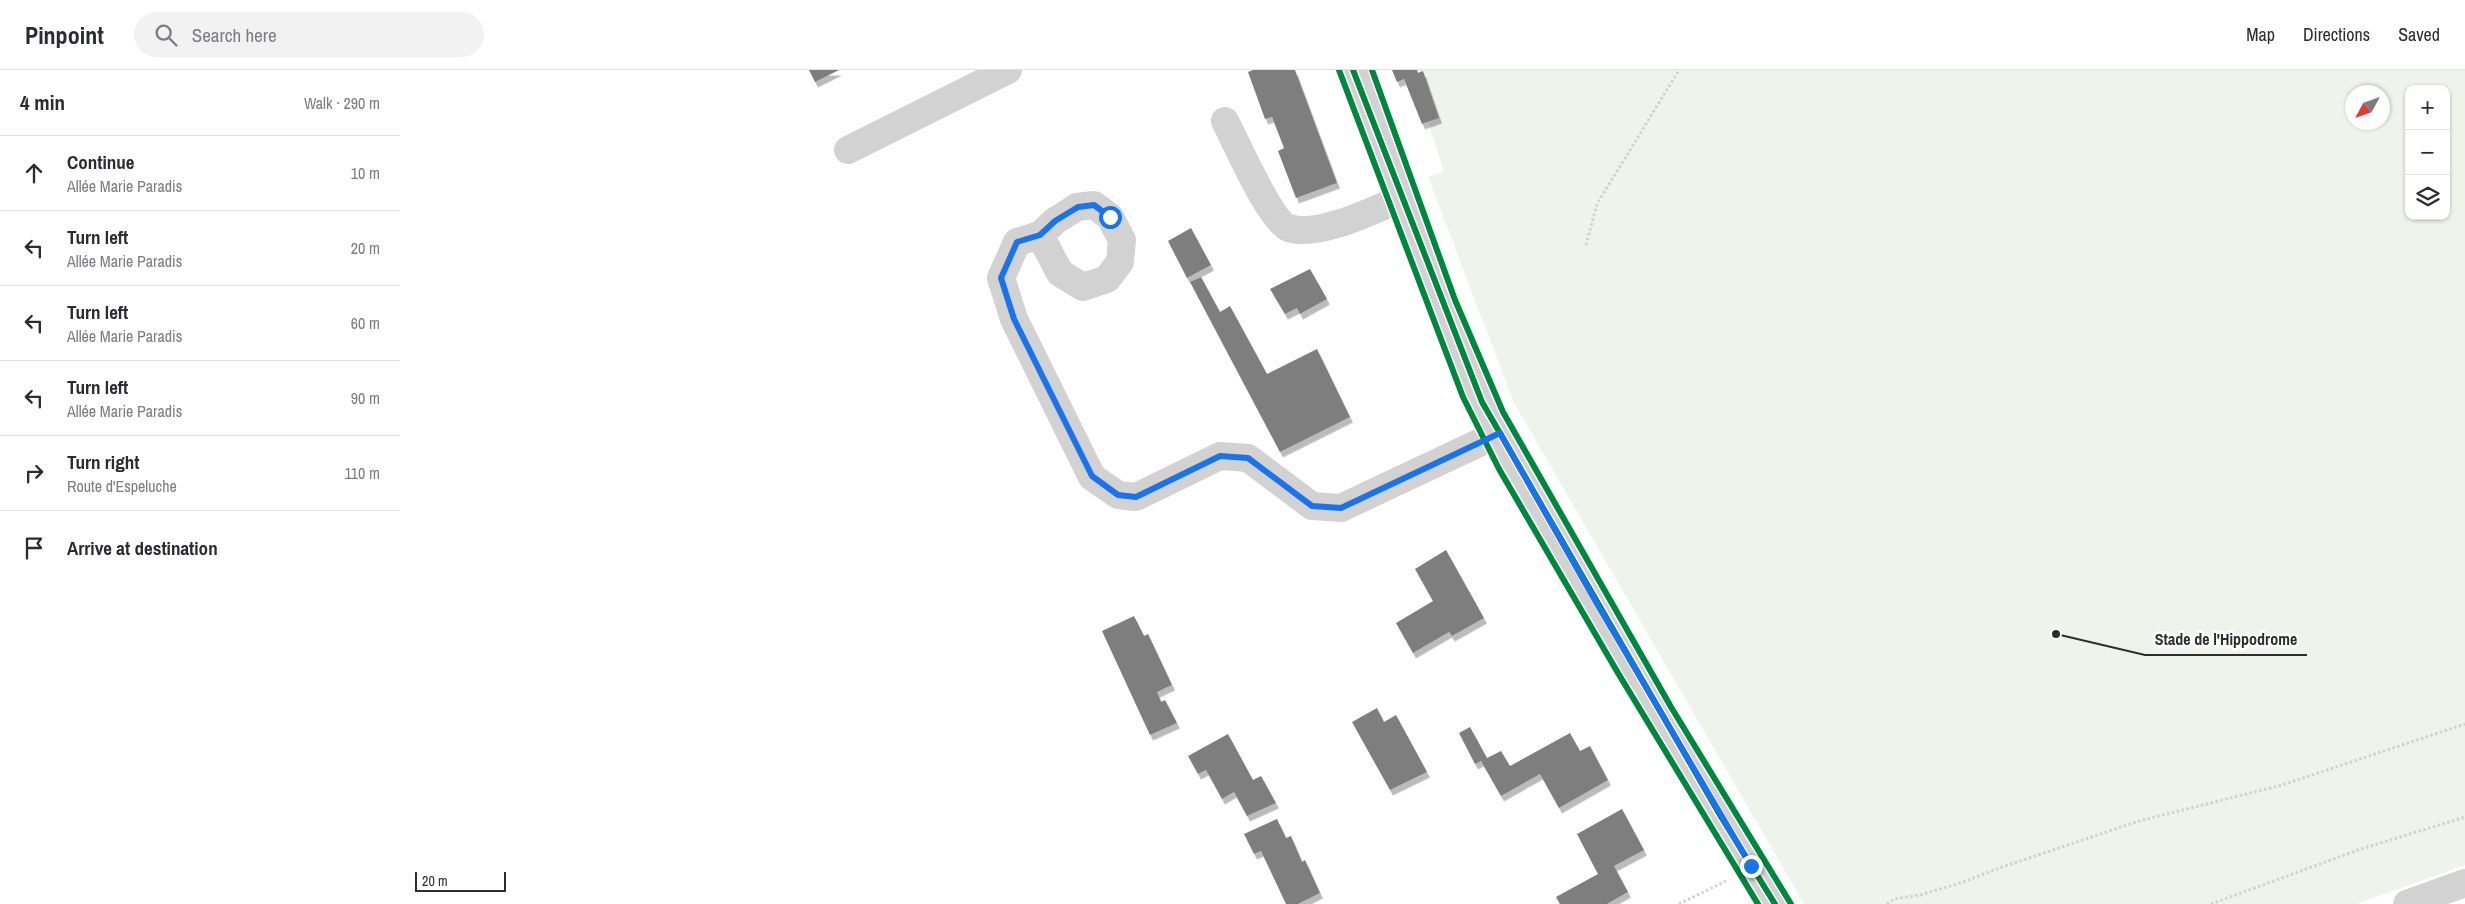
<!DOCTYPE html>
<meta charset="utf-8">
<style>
:root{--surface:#fff;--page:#f2f2f3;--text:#2b2b33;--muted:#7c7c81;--line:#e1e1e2}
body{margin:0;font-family:"Archivo Narrow",sans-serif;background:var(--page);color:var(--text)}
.controls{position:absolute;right:15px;top:15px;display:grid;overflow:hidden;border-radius:10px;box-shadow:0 1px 4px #0004}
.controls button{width:45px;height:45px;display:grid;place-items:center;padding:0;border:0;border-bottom:1px solid var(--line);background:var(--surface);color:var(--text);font:25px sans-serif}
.compass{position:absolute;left:1945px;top:15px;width:45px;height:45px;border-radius:50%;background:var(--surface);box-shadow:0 1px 4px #0004;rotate:230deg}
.scale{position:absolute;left:15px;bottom:12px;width:91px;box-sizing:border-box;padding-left:5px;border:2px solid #2d2d2d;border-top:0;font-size:14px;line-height:18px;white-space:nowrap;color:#2d2d2d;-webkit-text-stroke:4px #fff;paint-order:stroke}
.stop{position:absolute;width:15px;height:15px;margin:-11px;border:4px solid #1a73e8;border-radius:50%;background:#fff}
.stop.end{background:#1a73e8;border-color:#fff;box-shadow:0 1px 5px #0008}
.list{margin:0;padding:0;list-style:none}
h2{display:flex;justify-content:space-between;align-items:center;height:65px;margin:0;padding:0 20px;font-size:21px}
h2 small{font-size:16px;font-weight:400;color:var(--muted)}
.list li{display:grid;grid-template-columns:32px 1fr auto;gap:15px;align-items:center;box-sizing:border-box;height:75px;padding:0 20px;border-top:1px solid var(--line)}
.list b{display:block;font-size:19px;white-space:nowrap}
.list p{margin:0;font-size:16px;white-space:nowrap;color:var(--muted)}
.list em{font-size:16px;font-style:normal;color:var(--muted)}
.icon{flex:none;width:28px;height:28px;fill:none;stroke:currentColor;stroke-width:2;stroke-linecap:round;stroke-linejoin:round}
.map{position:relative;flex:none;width:2065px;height:834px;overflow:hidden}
header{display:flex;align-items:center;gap:30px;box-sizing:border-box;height:70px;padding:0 25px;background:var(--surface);border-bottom:1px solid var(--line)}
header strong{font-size:24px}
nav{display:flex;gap:28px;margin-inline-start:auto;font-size:18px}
.search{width:350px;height:45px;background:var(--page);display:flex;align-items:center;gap:12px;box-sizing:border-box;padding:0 18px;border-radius:28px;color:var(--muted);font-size:19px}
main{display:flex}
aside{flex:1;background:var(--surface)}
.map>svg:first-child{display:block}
.green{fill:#f0f3ec;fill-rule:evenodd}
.building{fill:#7e7e7e;filter:url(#shadow)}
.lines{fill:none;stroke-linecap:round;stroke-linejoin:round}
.path{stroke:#d2d2d2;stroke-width:3;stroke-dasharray:2.5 2.5;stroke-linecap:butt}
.minor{stroke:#d2d2d2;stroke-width:28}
.tertiary{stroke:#d2d2d2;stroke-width:28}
.cycleway-casing{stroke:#fff;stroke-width:9}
.cycleway{stroke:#00873e;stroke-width:6}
.route{stroke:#1a73e8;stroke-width:6}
.leader{fill:none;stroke:#2d2d2d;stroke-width:2}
.callout-dot{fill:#2d2d2d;stroke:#fff;stroke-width:2}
.callout-label{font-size:16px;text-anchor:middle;font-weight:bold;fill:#2d2d2d;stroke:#fff;stroke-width:5;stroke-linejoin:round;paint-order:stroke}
</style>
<header>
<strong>Pinpoint</strong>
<div class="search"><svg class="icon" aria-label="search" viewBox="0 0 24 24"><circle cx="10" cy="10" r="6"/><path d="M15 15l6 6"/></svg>Search here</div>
<nav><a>Map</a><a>Directions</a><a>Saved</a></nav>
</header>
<main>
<aside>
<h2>4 min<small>Walk · 290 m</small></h2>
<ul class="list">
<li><svg class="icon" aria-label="ahead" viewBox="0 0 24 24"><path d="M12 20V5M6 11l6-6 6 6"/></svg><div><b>Continue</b><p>Allée Marie Paradis</p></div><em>10 m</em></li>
<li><svg class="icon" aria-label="left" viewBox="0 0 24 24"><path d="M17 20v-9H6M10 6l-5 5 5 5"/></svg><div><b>Turn left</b><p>Allée Marie Paradis</p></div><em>20 m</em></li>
<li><svg class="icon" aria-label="left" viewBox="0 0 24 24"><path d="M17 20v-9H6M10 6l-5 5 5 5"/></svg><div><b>Turn left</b><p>Allée Marie Paradis</p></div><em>60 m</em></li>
<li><svg class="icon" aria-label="left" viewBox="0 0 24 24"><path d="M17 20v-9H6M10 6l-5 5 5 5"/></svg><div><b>Turn left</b><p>Allée Marie Paradis</p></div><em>90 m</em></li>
<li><svg class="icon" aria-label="right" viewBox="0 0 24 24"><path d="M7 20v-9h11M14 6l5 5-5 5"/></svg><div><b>Turn right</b><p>Route d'Espeluche</p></div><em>110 m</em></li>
<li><svg class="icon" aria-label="arrive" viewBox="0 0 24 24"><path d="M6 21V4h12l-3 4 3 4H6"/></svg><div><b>Arrive at destination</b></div></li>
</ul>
</aside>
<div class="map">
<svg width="2065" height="834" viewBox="0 0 2065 834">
<defs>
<filter id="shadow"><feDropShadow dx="3" dy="5.5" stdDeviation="0" flood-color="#0004"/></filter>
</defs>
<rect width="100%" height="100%" fill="#fff"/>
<path class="green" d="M992 0H2065V795L1956 834H1404L1114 333 1028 107 1044 101 1028 52 1004 9 997 12ZM2009 19H2046V146H2009ZM1952 22H1982V52H1952Z"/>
<path class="building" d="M409 0H439L415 12Z
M853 0H895L937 113 896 128 878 81 884 78 872 47 865 49 848 2Z
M992 0H1017L1018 3 1023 1 1039 48 1022 54 1004 9 997 12Z
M791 158 811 195 787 208 768 171Z
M910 199 927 229 900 244 897 238 885 244 870 219Z
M801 207 820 242 830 236 867 304 917 279 950 347 880 382 790 212Z
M1046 480 1084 548 1052 566 1049 562 1013 583 996 553 1033 531 1015 499Z
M734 546 744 566 748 564 772 615 757 622 761 632 765 630 777 653 750 665 702 561Z
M977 638 984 652 996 645 1027 702 990 720 952 652Z
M1070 657 1087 688 1101 681 1110 696 1170 663 1180 681 1190 676 1208 710 1159 738 1140 704 1101 726 1081 691 1075 694 1059 663Z
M828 664 853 710 861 706 876 733 847 746 834 722 822 729 806 700 798 704 788 686Z
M1222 739 1244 780 1214 796 1228 822 1207 834H1160L1156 827 1198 804 1177 764Z
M877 749 886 768 891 766 902 792 905 790 920 823 898 834H886L861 781 854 784 844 764Z"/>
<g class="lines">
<path class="path" d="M1186 175 1197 134 1279 0
M1279 834 1326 811
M1487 834 1494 829 1520 825 1563 812 1602 797 1739 751 1882 715 2065 654
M1811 834 1958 780 2065 747"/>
<path class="minor" d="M825 51C836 72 870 151 889 158 918 168 974 140 1002 128
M448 80 608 0
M640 165 660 203 683 217 707 209 720 192 722 170 710 147 694 135 677 137 655 151 640 165 617 172 601 208 614 249 692 407 718 425 736 427 820 386 848 388 912 436 941 438 1100 363
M2007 834 2065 813"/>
<path class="tertiary" d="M953 0 1082 332 1320 745 1375 834"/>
<defs>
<path id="cycleway" d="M939 0 1063 327 1099 399 1218 603 1358 834
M953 0 1082 332 1320 745 1375 834
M972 0 1055 230 1103 342 1271 637 1391 834"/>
</defs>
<use href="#cycleway" class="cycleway-casing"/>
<use href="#cycleway" class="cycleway"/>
</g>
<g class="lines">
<path class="route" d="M710 147 694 135 678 137 655 151 640 165 617 172 601 208 614 249 692 406 718 425 736 427 820 386 848 388 912 436 941 438 1100 363 1196 532 1351 796"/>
</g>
<path class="leader" d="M1656 564L1745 585H1907"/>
<circle class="callout-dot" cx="1656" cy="564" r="5"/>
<g class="callout-label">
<text x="1826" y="575">Stade de l'Hippodrome</text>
</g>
</svg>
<div class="controls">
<button>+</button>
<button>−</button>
<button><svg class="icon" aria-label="layers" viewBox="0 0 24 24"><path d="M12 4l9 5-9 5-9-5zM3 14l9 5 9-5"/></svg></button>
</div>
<svg class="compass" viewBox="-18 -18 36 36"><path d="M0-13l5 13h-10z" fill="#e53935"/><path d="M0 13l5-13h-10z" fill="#7c7c81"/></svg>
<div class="scale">20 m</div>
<div class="stop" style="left:710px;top:147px"></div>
<div class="stop end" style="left:1351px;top:796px"></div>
</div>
</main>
